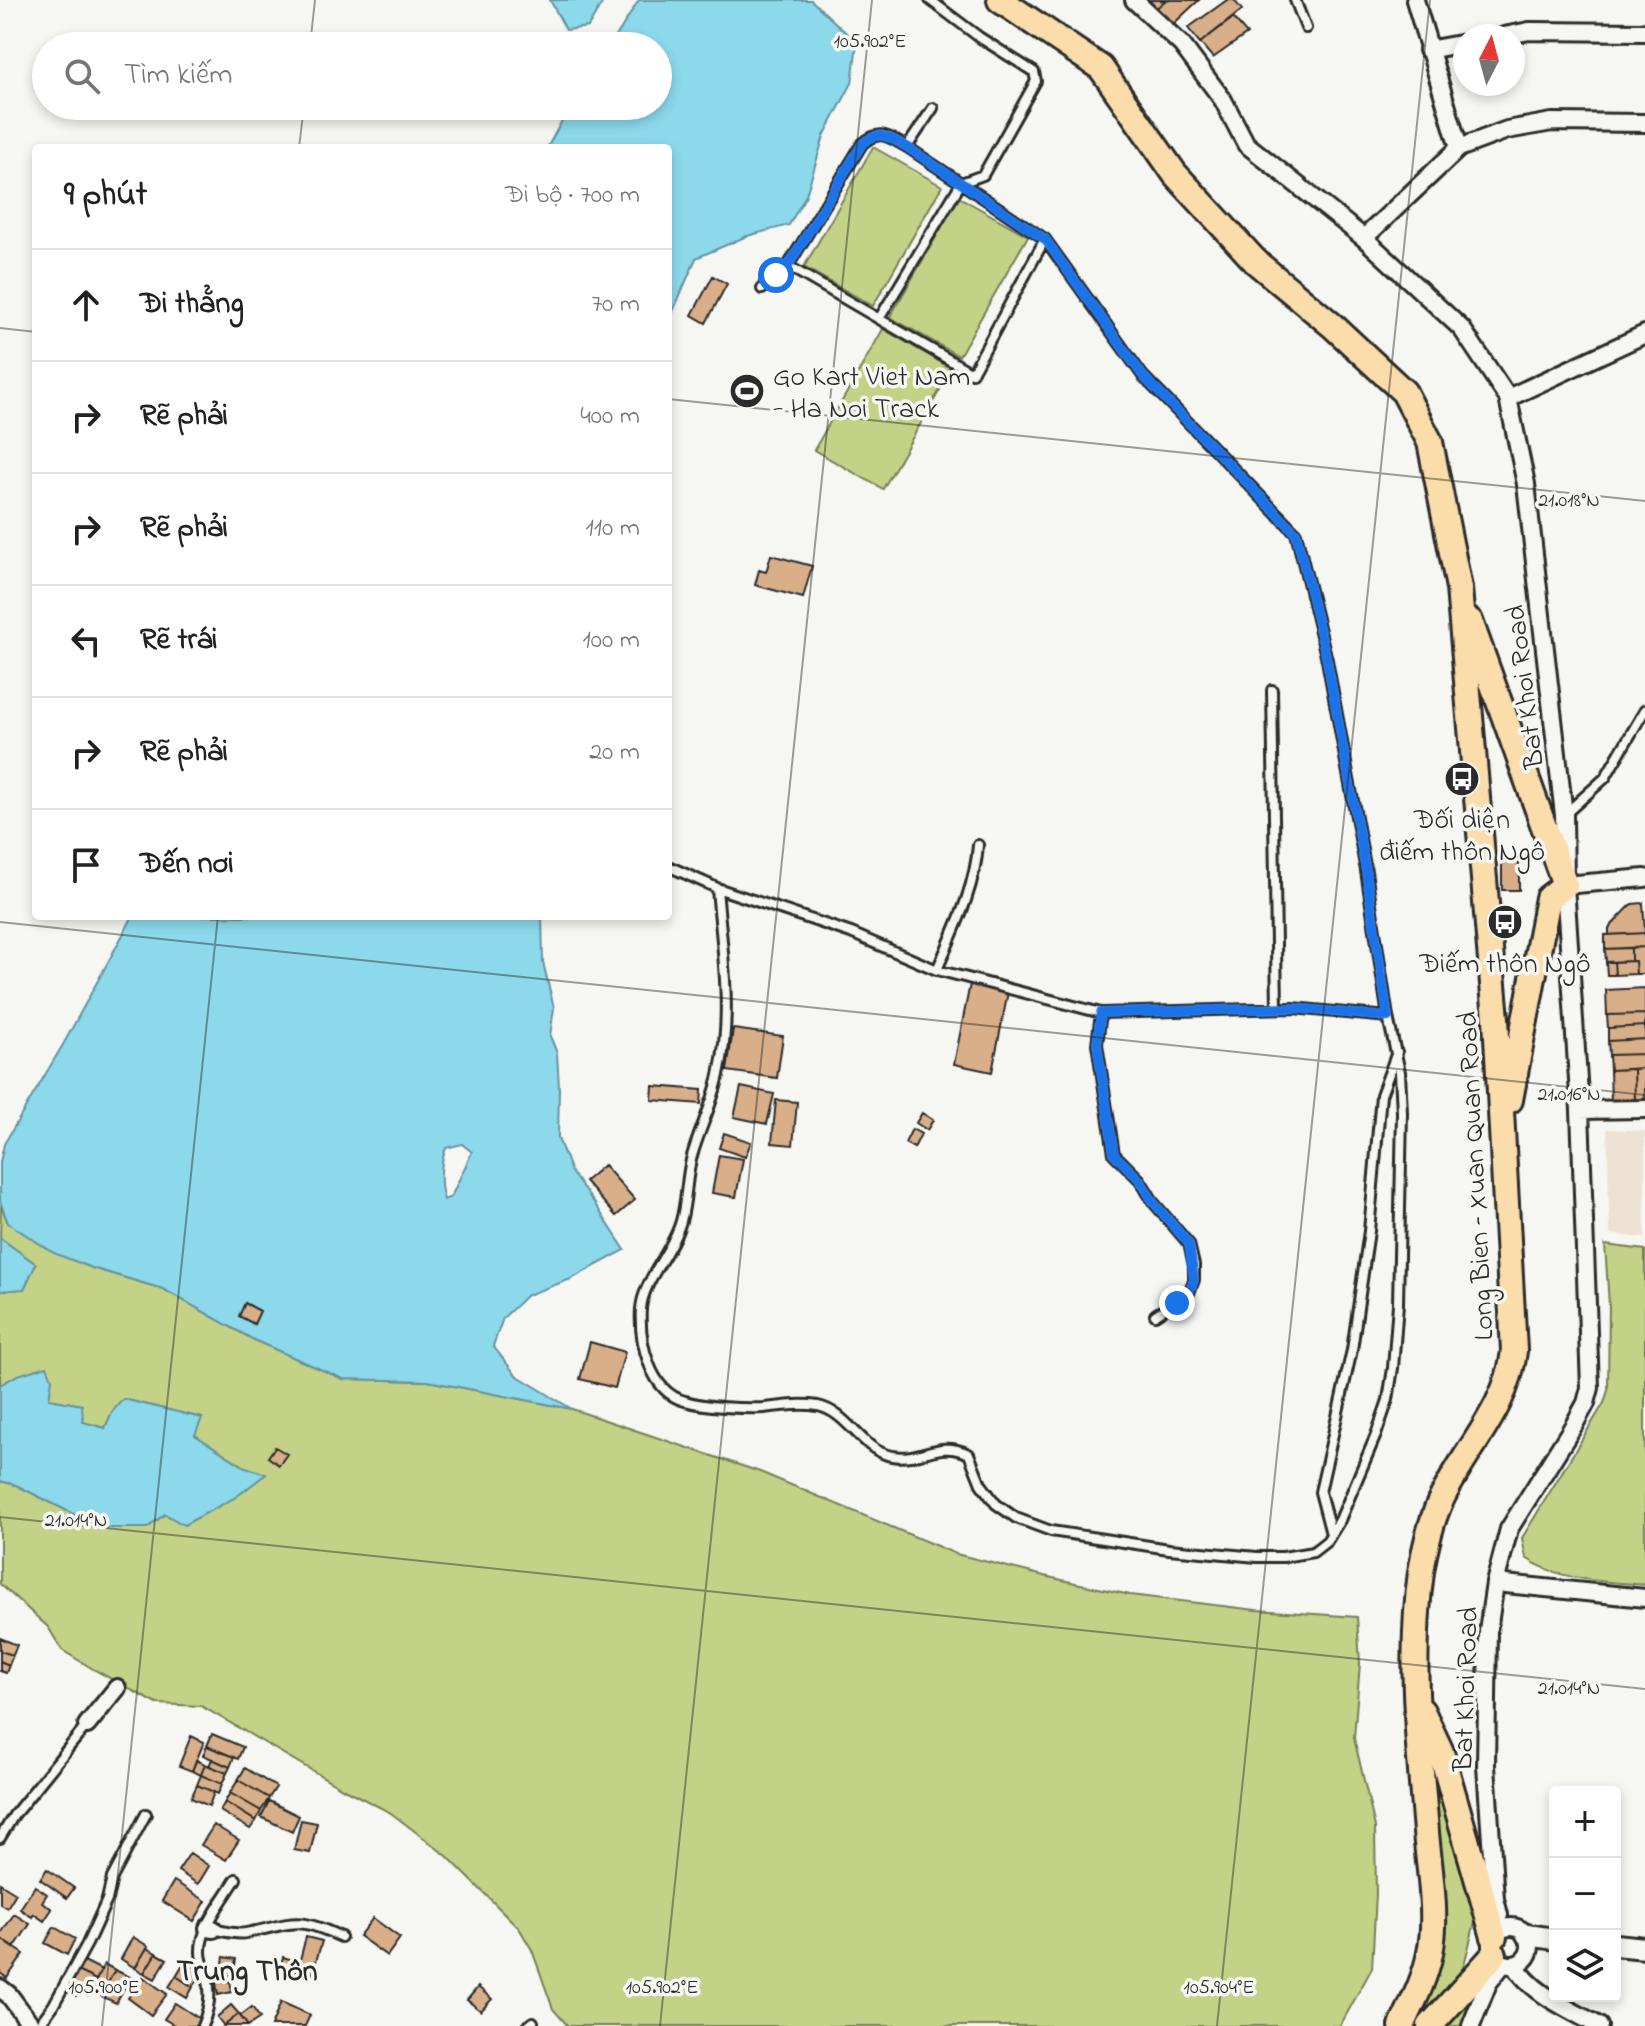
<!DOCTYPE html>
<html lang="vi">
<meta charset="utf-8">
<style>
:root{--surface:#fff;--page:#f2f2f2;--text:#202124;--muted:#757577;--line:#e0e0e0}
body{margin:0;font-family:"Indie Flower",sans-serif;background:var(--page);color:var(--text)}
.controls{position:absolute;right:24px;bottom:24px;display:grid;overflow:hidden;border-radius:8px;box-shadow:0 4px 12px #0003}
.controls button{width:72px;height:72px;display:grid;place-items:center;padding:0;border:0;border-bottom:2px solid var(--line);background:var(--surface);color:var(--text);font:40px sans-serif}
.compass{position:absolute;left:1453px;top:24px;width:72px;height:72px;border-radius:50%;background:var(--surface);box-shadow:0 4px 12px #0003;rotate:6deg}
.stop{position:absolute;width:24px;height:24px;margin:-18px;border:6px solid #1a73e8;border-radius:50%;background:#fff}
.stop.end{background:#1a73e8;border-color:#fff;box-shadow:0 2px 8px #0008}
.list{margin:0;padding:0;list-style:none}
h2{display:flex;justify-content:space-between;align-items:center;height:104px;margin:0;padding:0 32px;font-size:34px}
h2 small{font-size:26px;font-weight:400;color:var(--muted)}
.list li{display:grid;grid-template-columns:52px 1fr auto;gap:24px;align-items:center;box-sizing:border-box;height:112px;padding:0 32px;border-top:2px solid var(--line)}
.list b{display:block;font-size:30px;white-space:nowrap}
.list em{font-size:26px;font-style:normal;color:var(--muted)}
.icon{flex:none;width:44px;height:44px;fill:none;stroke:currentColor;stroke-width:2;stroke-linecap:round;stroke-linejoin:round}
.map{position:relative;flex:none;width:1645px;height:2026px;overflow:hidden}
.search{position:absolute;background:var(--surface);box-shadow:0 4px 12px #0003;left:32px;top:32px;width:640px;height:88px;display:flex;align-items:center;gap:20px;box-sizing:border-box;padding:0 28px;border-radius:44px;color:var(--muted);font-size:30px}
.panel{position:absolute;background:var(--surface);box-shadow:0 4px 12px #0003;left:32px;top:144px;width:640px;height:776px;border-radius:8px}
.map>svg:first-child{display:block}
.built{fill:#ede1d3}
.green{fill:#c3d286;stroke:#777e58;stroke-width:2}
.water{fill:#8cd9ec;stroke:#65939f;stroke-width:2;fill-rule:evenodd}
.building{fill:#d9af8a;stroke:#2b2b2b;stroke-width:2}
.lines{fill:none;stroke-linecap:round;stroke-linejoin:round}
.service-casing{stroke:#2b2b2b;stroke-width:14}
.minor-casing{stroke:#2b2b2b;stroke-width:22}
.tertiary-casing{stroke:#2b2b2b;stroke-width:26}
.primary-casing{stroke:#2b2b2b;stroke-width:30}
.service{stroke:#f6f6f2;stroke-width:8}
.minor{stroke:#f6f6f2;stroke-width:16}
.tertiary{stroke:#f6f6f2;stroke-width:20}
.primary{stroke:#faddab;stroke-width:24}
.route{stroke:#1a73e8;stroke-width:10}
.ticks{fill:none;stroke:#2b2b2b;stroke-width:2;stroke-opacity:0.45}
.labels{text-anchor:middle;stroke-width:7;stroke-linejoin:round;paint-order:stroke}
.poi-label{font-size:28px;fill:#2b2b2b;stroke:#f6f6f2}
.street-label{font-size:28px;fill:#2b2b2b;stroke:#f6f6f2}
.neighbourhood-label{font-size:30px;font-weight:bold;fill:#2b2b2b;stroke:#f6f6f2}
.ticks-label{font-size:20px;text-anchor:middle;fill:#2b2b2b;stroke:#f6f6f2;stroke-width:7;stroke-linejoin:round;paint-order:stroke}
</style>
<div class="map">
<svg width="1645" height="2026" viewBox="0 0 1645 2026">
<rect width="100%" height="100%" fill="#f6f6f2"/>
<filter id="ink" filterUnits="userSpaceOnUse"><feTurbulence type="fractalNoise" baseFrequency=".0125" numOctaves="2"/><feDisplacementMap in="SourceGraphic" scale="16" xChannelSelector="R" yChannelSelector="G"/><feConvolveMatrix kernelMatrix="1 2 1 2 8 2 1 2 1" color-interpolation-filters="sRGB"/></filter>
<g filter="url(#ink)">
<path class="built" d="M1607 1129 1645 1131V1238L1610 1234Z"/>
<path class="green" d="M873 147 942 186 873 306 804 267Z
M959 197 1028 236 959 356 890 317Z
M883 329 952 369 883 489 814 450Z
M1 1205 8 1223 92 1268 163 1289 256 1341 343 1379 428 1381 572 1409 760 1472 956 1554 1044 1576 1130 1595 1256 1610 1357 1617 1360 1663 1354 1738 1375 1827 1376 1894 1372 1968 1340 2026H568L553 2009 532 1950 519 1928 447 1856 391 1813 344 1789 201 1706 157 1704 93 1669 62 1650 48 1627 0 1584V1481L16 1485 101 1528H147L165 1514 184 1524 265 1474 245 1467 194 1435 202 1418 123 1399 112 1412 105 1428 82 1422V1405L49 1399 18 1375 0 1385V1291H7L36 1264 0 1238Z
M1605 1245 1645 1250V1585C1604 1581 1561 1582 1526 1558L1522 1538 1604 1403 1608 1390 1609 1305Z
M1429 1750 1476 1918 1464 1965 1459 1976 1418 2026H1408L1420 2000Z
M1477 1987 1465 2026H1443Z"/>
<path class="water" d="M550 0H604L588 27 566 30Z
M639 0H811L857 43 852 83 824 136 806 195 789 225 747 236 696 258 671 316 668 368V148H547L570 106H658V46H610Z
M133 916H542L543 962 554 1008 550 1036 557 1053 559 1088 558 1138 571 1172 595 1204 625 1250 571 1279 527 1295 503 1318 493 1346 516 1375 572 1409 428 1381 343 1379 256 1341 163 1289 92 1268 54 1253 8 1223 0 1201V1162L4 1144 64 1043ZM462 1144 472 1152 451 1197 444 1200C439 1185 440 1162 446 1148Z
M0 1238 36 1264 24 1289 0 1291Z
M47 1366 52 1379 49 1399 82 1405 83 1422 105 1428 112 1412 123 1399 202 1418 195 1435 245 1467 266 1474 236 1497 184 1525 165 1514 147 1528H101L16 1485 0 1481V1385L18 1375Z"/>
<path class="building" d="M1145 0H1166L1154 10Z
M1166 0H1199L1170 27 1154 10Z
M1227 0H1234L1242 10 1200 43 1188 28Z
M1233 18 1247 34 1213 58 1200 43Z
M713 276 727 284 706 323 692 315Z
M771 555 812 566 803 598 755 585 759 570 766 572Z
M1502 860H1519V890H1502Z
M1643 903 1645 933 1609 935V928L1632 904Z
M1645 933V947L1605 949V935Z
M1645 947V974H1636L1635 961H1631V948Z
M1631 948V961L1606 962 1605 949Z
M1635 961 1636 974 1615 975 1614 962Z
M1606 962H1614L1615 975H1607Z
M970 984 1008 992 992 1072 954 1064Z
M1645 988V1014L1607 1015 1606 990Z
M1645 1014V1026L1608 1028 1607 1015Z
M1645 1026V1039L1608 1041V1028Z
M733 1029 783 1036 777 1078 727 1071Z
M1645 1039V1054L1609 1055 1608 1041Z
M1645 1054V1068L1610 1070 1609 1055Z
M1645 1068V1101H1635L1634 1069Z
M1634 1069 1635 1101 1611 1103 1610 1070Z
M653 1086 702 1090 701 1104 652 1100Z
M741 1087 774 1094 767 1124 734 1117Z
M776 1100 797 1102 793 1145 772 1143Z
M922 1113 933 1120 927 1130 916 1123Z
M912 1129 921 1134 914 1148 905 1143Z
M724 1133 751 1142 745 1157 719 1148Z
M719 1155 743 1159 736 1197 712 1193Z
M604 1165 635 1200 616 1216 585 1181Z
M245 1303 260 1311 254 1324 239 1316Z
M590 1342 625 1352 615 1388 580 1379Z
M275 1447 287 1454 279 1465 268 1457Z
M0 1638 17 1645 13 1655 0 1651Z
M0 1651 13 1655 9 1665 0 1661Z
M0 1661 9 1665 6 1673 0 1671Z
M212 1734 243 1747 238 1759 207 1746Z
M191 1736 204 1742 192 1771 179 1766Z
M207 1746 234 1757 230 1767 203 1755Z
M212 1759 230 1767 227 1773 209 1766Z
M196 1760 205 1764 201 1775 192 1771Z
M205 1764 227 1773 222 1784 201 1775Z
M245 1768 276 1787 269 1798 238 1780Z
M201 1775 222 1784 218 1794 197 1785Z
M238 1780 269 1798 261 1811 230 1793Z
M197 1785 214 1792 209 1806 191 1798Z
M230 1793 261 1811 256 1821 225 1802Z
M269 1801 299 1816 292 1832 261 1817Z
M225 1802 256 1821 250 1829 220 1811Z
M301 1820 317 1823 310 1853 294 1850Z
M214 1825 239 1840 226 1860 201 1845Z
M190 1853 209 1866 198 1884 178 1871Z
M47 1869 74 1888 67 1898 40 1879Z
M174 1881 206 1901 194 1921 162 1901Z
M0 1883 16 1893 7 1908 0 1904Z
M35 1886 47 1894 42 1902 52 1909 44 1921 34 1914 32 1917 20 1909Z
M14 1914 30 1924 14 1948 0 1938V1935Z
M373 1918 400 1938 387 1956 359 1936Z
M54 1927 75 1939 67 1955 45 1943Z
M133 1937 148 1946 135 1968 121 1959Z
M306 1937 322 1941 312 1975 297 1971Z
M0 1938 24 1954 7 1978 0 1973Z
M147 1948 156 1953 144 1973 135 1968Z
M156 1953 167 1959 155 1979 144 1973Z
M224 1957 236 1959 233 1976 221 1974Z
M283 1957 299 1962 295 1975 279 1971Z
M82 1960 102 1970 96 1980 77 1971Z
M185 1961 203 1972 193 1987 176 1976Z
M104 1964 115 1970 101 1996 91 1991Z
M115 1970 130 1977 116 2003 101 1996Z
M77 1971 96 1980 88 1996 79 1991 76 1996 66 1991Z
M176 1976 193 1987 187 1998 169 1987Z
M143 1977 167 1994 151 2015 128 1998Z
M230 1981 232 1992 218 1995 216 1983Z
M478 1987 492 1999 481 2011 467 2000Z
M281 2002 310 2015 305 2026H271Z
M175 2003 200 2019 196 2026H176L164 2019Z
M231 2005 239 2014 224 2026 217 2017Z
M252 2007 260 2018 248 2026 240 2016Z
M239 2014 248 2026H224Z"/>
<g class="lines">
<defs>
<path id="service" d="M1295 0 1306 28
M907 147 933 108
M788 266 972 373 1045 239
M879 319 961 183 983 175 1036 81 1034 72 979 37 930 0
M1272 690 1277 1008
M1564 815 1605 778 1645 710
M668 866 717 888 851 933 937 970 1101 1013 1293 1008 1388 1017
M717 888C722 951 733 1011 719 1075 713 1103 700 1128 692 1156 686 1177 687 1200 681 1221 673 1251 643 1280 641 1309 639 1340 649 1392 685 1401 705 1407 743 1409 764 1408 782 1406 800 1403 818 1406 848 1412 862 1451 892 1456 923 1461 937 1439 969 1454L981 1484 996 1504 1016 1518 1051 1531 1169 1549 1257 1557H1283L1313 1552 1327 1541 1340 1520 1376 1435 1388 1400 1393 1368 1398 1304 1402 1113 1400 1072 1388 1017 1366 871 1327 660 1296 533 1143 376 1045 239 907 147C888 137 881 128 862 144L788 266 766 282 762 289
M937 970C954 930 975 889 978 845
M1101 1013 1097 1044 1114 1154 1140 1180 1154 1203 1189 1244 1194 1265V1280L1189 1293 1155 1315
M1331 1534 1320 1492 1352 1350 1369 1231 1381 1095 1397 1052
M0 1838 14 1815 87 1725
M213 1929C223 1931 236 1935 246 1933 291 1925 294 1914 341 1937
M38 2026 53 2006 87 1944 107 1900 112 1878 146 1814
M202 2026C209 2010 212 1994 207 1977 205 1969 201 1960 201 1952 200 1928 224 1899 236 1879
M528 2026 533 2022"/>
<path id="minor" d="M1134 0 1182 45 1223 100 1246 144 1364 238 1462 329 1508 398 1526 484 1564 815 1565 885 1580 1110 1590 1388 1586 1403 1574 1425 1509 1529 1495 1583 1488 1631 1486 1766 1495 1899 1499 1915
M1415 0 1459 148
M1504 36 1529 31 1645 32
M1428 50 1465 43
M1364 238 1459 148 1507 130 1552 122 1645 123
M1508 398 1645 334
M1565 885 1645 878
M1580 1110 1645 1109
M1495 1583 1645 1598
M87 1725 117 1688
M1492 1946a19 19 0 1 1 38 0a19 19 0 1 1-38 0Z
M208 1928 213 1929
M1515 1965C1533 1995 1570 2009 1599 2026
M0 1988 9 1995 32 2026
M1471 2026 1488 1983 1503 1964"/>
<path id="tertiary" d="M1527 1935 1555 1939
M1615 1945 1645 1948"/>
<path id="primary" d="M1000 0 1101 68 1175 174 1256 262 1333 326 1404 392 1430 442 1459 588 1496 1019 1514 1351C1508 1408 1463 1452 1440 1502 1431 1522 1424 1551 1421 1572 1409 1659 1419 1745 1426 1832 1429 1870 1438 1915 1430 1953 1425 1979 1413 2002 1402 2026
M1470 621 1565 885 1548 898 1510 1100
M1422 1711 1441 1752 1494 1937
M1430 2026 1494 1955"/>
</defs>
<use href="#service" class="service-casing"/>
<use href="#minor" class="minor-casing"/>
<use href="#tertiary" class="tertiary-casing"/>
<use href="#primary" class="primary-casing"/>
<use href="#service" class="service"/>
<use href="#minor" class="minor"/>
<use href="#tertiary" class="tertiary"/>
<use href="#primary" class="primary"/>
</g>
</g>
<g class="lines" filter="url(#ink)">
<path class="route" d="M776 275 788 266 862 144C879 129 889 137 907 147L1045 239 1143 376 1296 533 1327 660 1366 871 1388 1017 1293 1008 1101 1013 1097 1044 1114 1154 1140 1180 1154 1203 1189 1244 1194 1280 1189 1293 1177 1303"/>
</g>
<path class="ticks" d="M310 46 315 0M299 148 304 106M0 328 36 332M668 399 1645 501M0 922 1645 1095M0 1517 1645 1689M102 2026 218 916M660 2026 872 0M1217 2026 1430 0"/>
<defs>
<symbol id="stadium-disc" viewBox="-11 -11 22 22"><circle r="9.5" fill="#2b2b2b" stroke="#f6f6f2"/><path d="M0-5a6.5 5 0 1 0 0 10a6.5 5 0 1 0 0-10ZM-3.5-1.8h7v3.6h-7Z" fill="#fff"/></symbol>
<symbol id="bus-disc" viewBox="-11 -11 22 22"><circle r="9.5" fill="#2b2b2b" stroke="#f6f6f2"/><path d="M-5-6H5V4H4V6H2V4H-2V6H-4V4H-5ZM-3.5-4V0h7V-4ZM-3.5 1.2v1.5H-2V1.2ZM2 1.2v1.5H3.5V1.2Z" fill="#fff"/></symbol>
</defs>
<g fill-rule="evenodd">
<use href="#stadium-disc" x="727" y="371" width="40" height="40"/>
<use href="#bus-disc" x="1442" y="759" width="40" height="40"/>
<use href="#bus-disc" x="1485" y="902" width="40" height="40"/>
</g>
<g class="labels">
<g class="poi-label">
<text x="773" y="385" text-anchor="start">Go Kart Viet Nam<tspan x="773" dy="32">- Ha Noi Track</tspan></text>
<text x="1462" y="828">Đối diện<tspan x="1462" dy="32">điếm thôn Ngô</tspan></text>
<text x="1505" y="972">Điếm thôn Ngô</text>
</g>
<g class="street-label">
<text transform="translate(1523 687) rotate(-97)" y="10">Bat Khoi Road</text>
<text transform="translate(1474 1176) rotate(-93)" y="10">Long Bien – Xuan Quan Road</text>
<text transform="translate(1464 1689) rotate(-88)" y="10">Bat Khoi Road</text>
</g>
<g class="neighbourhood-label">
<text x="247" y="1980">Trung Thôn</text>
</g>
</g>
<g class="ticks-label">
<text x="870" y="47">105.902°E</text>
<text x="1569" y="506">21.018°N</text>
<text x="1569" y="1100">21.016°N</text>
<text x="76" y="1526">21.014°N</text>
<text x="1569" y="1694">21.014°N</text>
<text x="104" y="1993">105.900°E</text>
<text x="662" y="1993">105.902°E</text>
<text x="1219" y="1993">105.904°E</text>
</g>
</svg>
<div class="controls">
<button>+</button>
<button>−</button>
<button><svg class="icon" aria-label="layers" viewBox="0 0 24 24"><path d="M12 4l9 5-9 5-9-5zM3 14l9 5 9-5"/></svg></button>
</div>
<svg class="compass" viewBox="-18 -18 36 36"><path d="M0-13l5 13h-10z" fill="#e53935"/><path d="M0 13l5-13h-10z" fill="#757577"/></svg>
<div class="stop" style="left:776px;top:275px"></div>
<div class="stop end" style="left:1177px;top:1303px"></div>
<div class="search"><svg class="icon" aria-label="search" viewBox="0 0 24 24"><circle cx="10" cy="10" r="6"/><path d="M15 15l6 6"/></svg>Tìm kiếm</div>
<section class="panel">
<h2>9 phút<small>Đi bộ · 700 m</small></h2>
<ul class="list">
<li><svg class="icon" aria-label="ahead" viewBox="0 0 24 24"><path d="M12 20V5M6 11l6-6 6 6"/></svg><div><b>Đi thẳng</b></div><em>70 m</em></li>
<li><svg class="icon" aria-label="right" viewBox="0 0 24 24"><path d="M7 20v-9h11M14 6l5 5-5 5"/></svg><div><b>Rẽ phải</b></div><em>400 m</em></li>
<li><svg class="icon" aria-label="right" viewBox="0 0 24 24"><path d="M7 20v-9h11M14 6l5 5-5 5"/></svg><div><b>Rẽ phải</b></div><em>110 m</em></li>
<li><svg class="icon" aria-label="left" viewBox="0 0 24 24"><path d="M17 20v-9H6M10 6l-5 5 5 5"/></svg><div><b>Rẽ trái</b></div><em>100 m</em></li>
<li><svg class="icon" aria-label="right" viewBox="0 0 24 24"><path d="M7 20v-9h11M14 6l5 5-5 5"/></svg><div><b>Rẽ phải</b></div><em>20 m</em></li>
<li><svg class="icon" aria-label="arrive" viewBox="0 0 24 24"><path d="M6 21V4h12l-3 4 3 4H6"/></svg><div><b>Đến nơi</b></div></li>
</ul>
</section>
</div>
